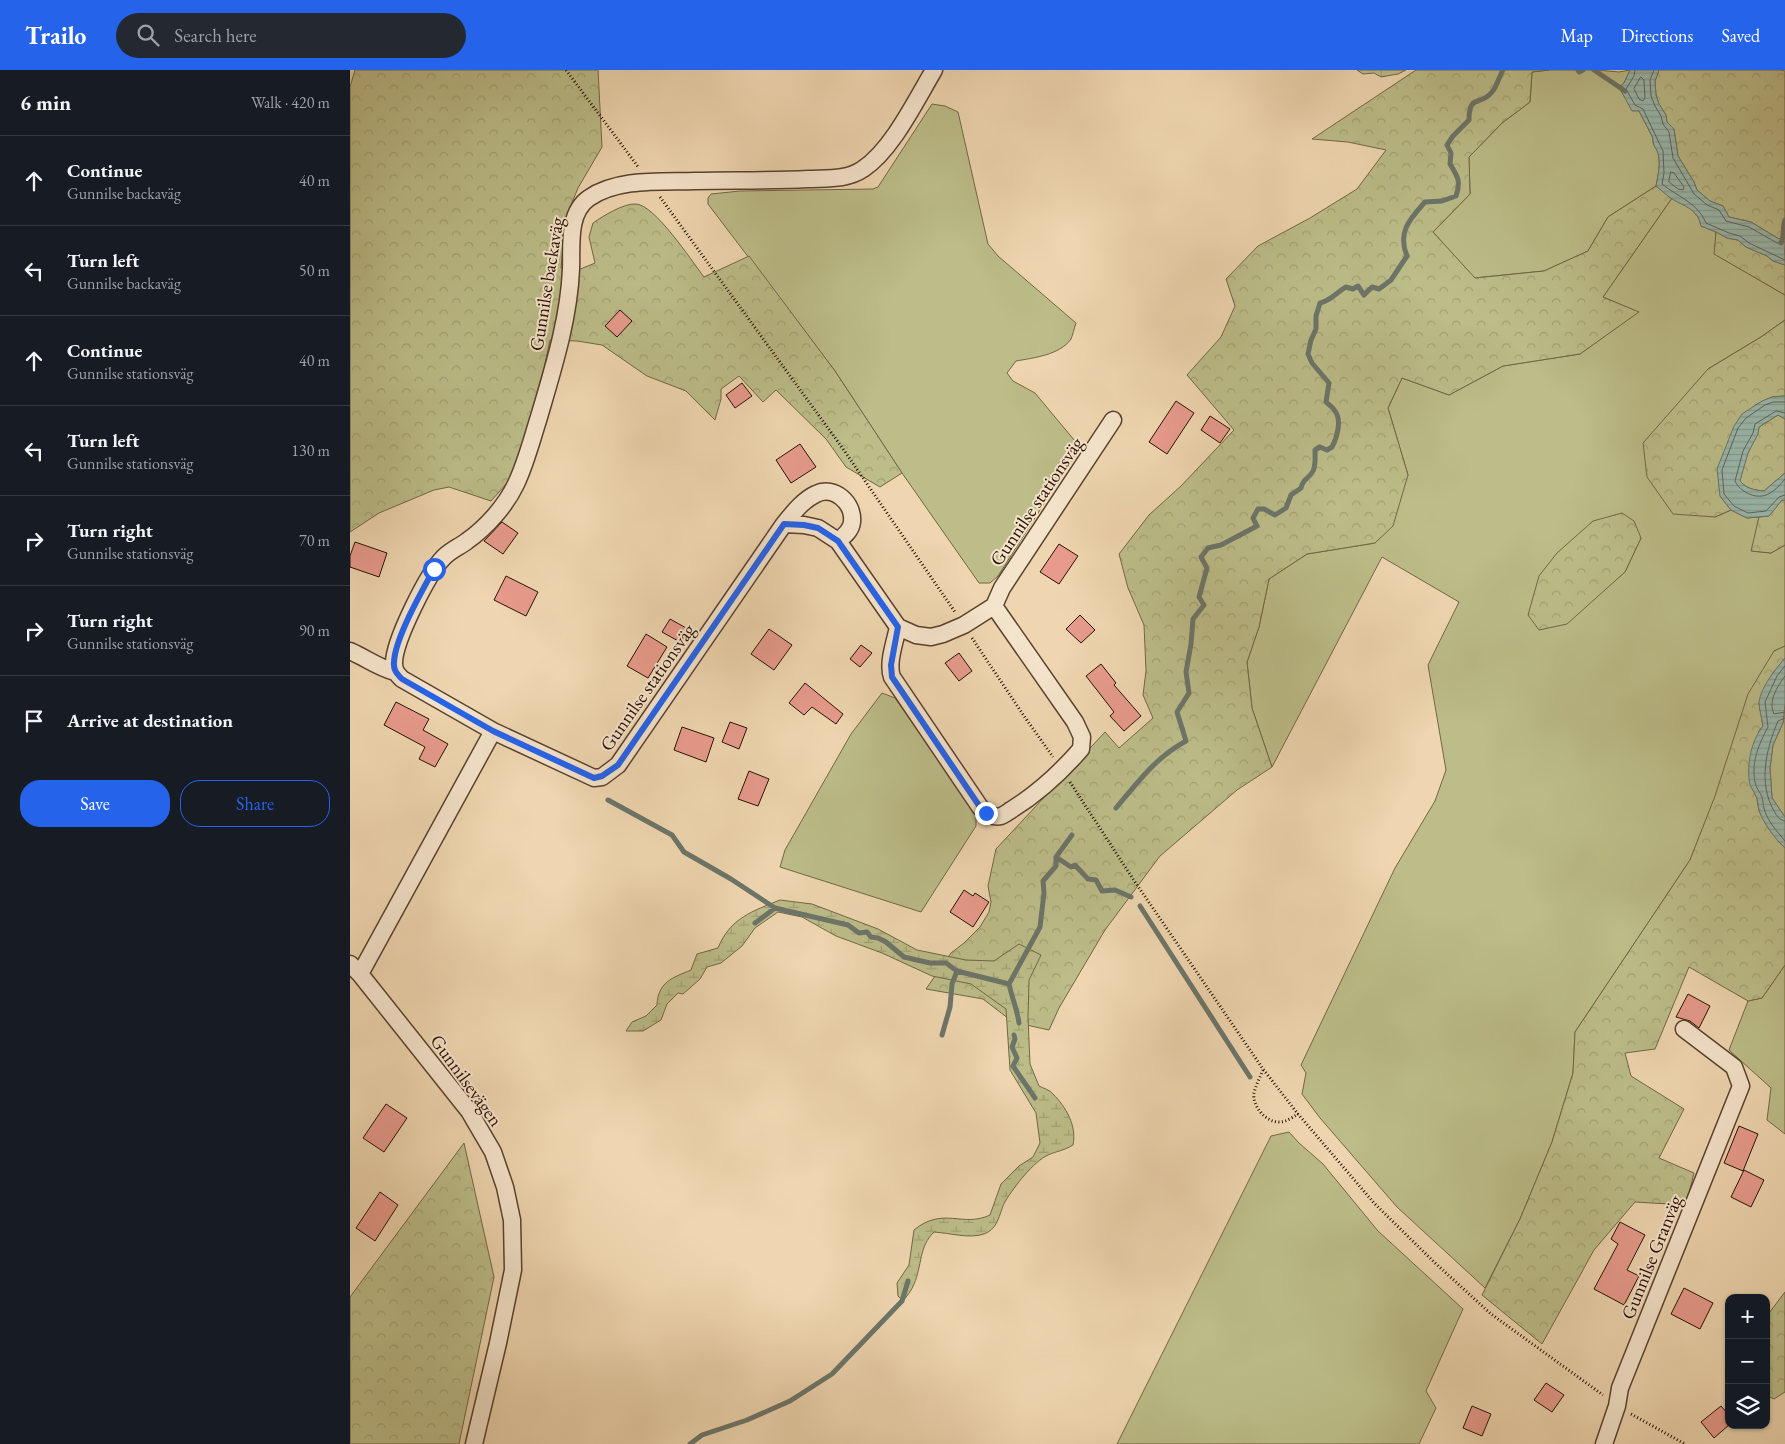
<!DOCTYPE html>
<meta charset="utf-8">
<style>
:root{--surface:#171b24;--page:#242831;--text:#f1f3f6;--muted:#9ea1a6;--line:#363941;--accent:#2563eb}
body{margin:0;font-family:"EB Garamond",serif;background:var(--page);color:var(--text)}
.controls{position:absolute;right:15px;bottom:15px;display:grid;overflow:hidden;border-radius:10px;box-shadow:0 1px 4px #0004}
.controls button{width:45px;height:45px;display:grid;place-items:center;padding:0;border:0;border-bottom:1px solid var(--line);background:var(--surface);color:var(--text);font:25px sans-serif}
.stop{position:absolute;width:15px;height:15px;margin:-11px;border:4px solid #2563eb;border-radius:50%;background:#fff}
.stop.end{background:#2563eb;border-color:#fff;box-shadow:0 1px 5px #0008}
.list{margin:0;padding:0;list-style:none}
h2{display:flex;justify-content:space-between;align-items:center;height:65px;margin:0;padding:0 20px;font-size:21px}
h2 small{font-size:16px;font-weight:400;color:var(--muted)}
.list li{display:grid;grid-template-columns:32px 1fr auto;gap:15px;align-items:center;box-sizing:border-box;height:90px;padding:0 20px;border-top:1px solid var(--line)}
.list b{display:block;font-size:19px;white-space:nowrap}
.list p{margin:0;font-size:16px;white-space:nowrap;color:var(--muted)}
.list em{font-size:16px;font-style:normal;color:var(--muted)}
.actions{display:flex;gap:10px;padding:15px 20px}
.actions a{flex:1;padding:11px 0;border:1px solid var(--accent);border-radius:20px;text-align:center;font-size:18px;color:var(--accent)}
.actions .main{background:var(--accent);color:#fff}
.icon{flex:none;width:28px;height:28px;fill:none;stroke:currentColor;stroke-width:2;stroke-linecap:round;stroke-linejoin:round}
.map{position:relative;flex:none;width:1435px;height:1374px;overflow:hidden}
header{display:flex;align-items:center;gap:30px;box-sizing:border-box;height:70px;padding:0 25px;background:var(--accent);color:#fff}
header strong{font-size:24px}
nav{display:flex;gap:28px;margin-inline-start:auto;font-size:18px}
.search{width:350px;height:45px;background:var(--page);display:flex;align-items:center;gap:12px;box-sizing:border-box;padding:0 18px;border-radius:28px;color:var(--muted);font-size:19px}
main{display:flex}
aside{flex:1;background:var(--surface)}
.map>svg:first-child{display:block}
.green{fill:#bcbd89;stroke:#726646;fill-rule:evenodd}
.forest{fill:url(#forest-crowns);stroke:#726646}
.wetland{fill:url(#wetland-marsh);stroke:#726646}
.water{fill:url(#water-rules);stroke:#6c7569}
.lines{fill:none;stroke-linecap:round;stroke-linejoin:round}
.shore{stroke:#616458;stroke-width:1}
.stream{stroke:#6c7569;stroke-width:5}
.building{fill:#e89b8c;stroke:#281002}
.minor-casing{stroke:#5a422e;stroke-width:19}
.path{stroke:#281002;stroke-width:3;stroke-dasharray:1 2.5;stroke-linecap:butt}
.minor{stroke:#f5e4cc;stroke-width:16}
.route{stroke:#2563eb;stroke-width:6}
.labels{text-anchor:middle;stroke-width:4;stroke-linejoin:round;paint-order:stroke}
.street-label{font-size:19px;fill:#281002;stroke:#f5e4cc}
</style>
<header>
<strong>Trailo</strong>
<div class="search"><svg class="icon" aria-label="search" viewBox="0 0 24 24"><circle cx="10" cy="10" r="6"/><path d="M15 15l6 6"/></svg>Search here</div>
<nav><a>Map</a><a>Directions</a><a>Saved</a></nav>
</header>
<main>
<aside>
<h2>6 min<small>Walk · 420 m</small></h2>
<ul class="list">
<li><svg class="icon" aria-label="ahead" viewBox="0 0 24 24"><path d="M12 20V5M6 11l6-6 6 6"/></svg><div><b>Continue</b><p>Gunnilse backaväg</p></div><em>40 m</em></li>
<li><svg class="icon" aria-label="left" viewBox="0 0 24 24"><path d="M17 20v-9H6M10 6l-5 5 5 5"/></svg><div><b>Turn left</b><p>Gunnilse backaväg</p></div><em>50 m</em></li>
<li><svg class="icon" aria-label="ahead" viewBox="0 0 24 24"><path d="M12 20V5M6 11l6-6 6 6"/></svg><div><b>Continue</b><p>Gunnilse stationsväg</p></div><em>40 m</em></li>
<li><svg class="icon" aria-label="left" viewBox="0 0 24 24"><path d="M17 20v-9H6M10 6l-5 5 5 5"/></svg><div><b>Turn left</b><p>Gunnilse stationsväg</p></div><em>130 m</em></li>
<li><svg class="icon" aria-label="right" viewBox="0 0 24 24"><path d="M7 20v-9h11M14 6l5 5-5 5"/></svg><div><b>Turn right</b><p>Gunnilse stationsväg</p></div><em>70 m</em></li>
<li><svg class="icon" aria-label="right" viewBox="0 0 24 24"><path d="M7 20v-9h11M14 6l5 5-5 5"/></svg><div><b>Turn right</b><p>Gunnilse stationsväg</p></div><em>90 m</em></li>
<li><svg class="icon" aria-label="arrive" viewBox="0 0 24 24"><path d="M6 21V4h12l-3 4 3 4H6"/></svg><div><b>Arrive at destination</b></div></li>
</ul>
<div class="actions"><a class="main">Save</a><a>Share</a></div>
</aside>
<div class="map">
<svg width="1435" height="1374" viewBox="0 0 1435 1374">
<defs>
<pattern id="forest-crowns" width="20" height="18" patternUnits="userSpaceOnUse" patternTransform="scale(1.25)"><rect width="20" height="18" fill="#bcbd89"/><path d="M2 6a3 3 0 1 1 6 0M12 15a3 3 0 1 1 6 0" fill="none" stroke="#a2a175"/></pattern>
<pattern id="wetland-marsh" width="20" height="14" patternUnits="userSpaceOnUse" patternTransform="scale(1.25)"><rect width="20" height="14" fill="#bcbd89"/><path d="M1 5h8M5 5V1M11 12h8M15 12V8" fill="none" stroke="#a2a175"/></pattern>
<pattern id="water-rules" width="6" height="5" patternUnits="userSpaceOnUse" patternTransform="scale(1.25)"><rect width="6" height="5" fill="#9ab9ae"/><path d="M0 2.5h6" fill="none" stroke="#859e94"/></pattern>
</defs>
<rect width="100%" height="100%" fill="#efd6b0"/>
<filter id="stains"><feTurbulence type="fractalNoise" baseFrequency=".004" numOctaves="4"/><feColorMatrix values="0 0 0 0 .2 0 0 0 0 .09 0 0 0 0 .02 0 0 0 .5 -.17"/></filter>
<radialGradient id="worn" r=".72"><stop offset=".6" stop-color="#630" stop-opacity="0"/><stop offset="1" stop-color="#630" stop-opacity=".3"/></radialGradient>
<path class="green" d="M1199 0H1247L1269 2 1280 0 1274 13 1269 18 1276 29 1289 41 1303 68C1302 75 1306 77 1308 83 1311 93 1308 106 1306 116L1258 147 1238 181 1194 201 1124 208 1083 162 1120 124 1119 87 1152 53 1180 32 1182 2Z
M582 34 595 36 608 42 638 174 648 186 726 253C724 258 723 265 721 269 710 285 683 288 666 291L657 303 663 311 685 323 730 377 648 506 640 513H629L552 403 485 301 358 134V128L361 124 390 121 523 119 528 117Z
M1322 128C1334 134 1349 141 1351 156L1366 162 1365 184 1435 225V250L1411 267 1358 299 1365 447 1381 440 1397 448 1409 447 1402 481 1421 483 1435 475V576L1424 581 1340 790 1225 962 1223 1003 1202 1072 1170 1149 1135 1218 1047 1137 970 1048 952 1024 956 1003 951 995 1045 798 1085 731 1096 700 1078 595 1109 532 1032 487 922 697 902 638 897 592 909 557 919 509 957 484 1025 473 1058 405 1038 338 1052 308 1099 325 1153 296 1230 284 1288 242 1253 227ZM1291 468 1275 502 1250 523Z
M532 623 545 628 626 744V756L571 842 430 797 435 780 501 664Z
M1435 634V747L1422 728 1420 698 1423 675 1433 653Z
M1435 895V1064L1417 1050 1421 1018 1379 980 1398 931 1412 928Z
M939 1062 949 1073 973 1094 1028 1161 1113 1239 1076 1321 1086 1338 1069 1374H767L921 1066Z"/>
<path class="forest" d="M5 0H248L252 77 228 118 216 147 211 198 228 200 245 193 239 167 243 153C253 146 274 133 286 134 305 135 341 190 354 207L399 186 485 301 552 403 530 417 496 397 476 369 426 320 413 332 389 306 371 319V329L365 350 336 321 297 306 252 275 227 271 200 270 192 308 165 404 141 431 99 417 84 420 29 443 0 462V17Z
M1066 0H1199L1182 2 1180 32 1152 53 1119 87 1120 124 1083 162 1125 208 1194 201 1238 181 1258 147 1306 116 1322 128 1253 227 1289 242 1230 284 1153 296 1099 325 1052 308 1038 338 1058 405 1043 456 1025 473 957 484 919 509 909 557 897 592 902 638 922 697 887 720 810 786 755 860 709 938 699 960 663 952 633 929 576 919 601 883 614 873 630 857 639 842 641 832 638 816 646 779 755 662 769 678 803 648 793 625 796 601 794 555 778 518 769 484 799 445 831 416 884 360 837 305 871 267 885 236 876 209 908 176 960 148 1007 119 1036 80 998 72 962 69Z
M1309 0H1430L1435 1V169L1434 167 1429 169 1401 152 1379 147 1373 136 1360 131 1347 120 1344 112 1328 86 1324 59 1317 52 1316 45 1309 34 1306 25 1305 11Z
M1366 162 1377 168 1388 170 1396 177 1417 186 1423 191 1435 195V225L1364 184Z
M1435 250V326L1422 327 1405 335 1370 426 1381 440 1365 447 1323 444 1297 407 1293 373 1358 299 1411 267Z
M1428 345 1435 349V403L1414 421C1404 420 1397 419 1390 411 1392 402 1394 392 1398 383 1401 374 1408 367 1409 357Z
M1432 430H1435V475L1421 483 1401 481 1409 447 1419 446Z
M1272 443 1284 451 1291 468 1275 502 1217 554 1189 560 1178 545 1189 506 1207 483 1243 451Z
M1435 576V588L1423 603 1413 622 1409 633 1413 656 1409 661 1401 715 1407 729 1409 741 1417 756 1435 778V895L1412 928 1398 931 1339 897 1305 979 1275 983 1281 1006 1334 1039 1309 1088 1344 1103 1336 1135 1285 1132 1244 1180 1192 1274 1132 1225 1170 1149 1202 1072 1223 1003 1225 962 1340 790 1365 726 1398 624 1424 581Z
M114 1073 144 1207 109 1374H0V1227Z
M1435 1222V1322L1424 1329 1416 1325V1247Z"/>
<path class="wetland" d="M1007 0H1056L1048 4 1031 7 1024 3 1013 4Z
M430 830 462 834 528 859 567 880 616 890 644 891 669 874 691 885 679 910 678 947 680 994 689 1016C693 1018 700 1020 703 1024 716 1037 727 1056 723 1075 713 1081 707 1081 698 1085 683 1092 665 1116 656 1130 649 1141 650 1158 634 1164 619 1169 600 1163 584 1162 569 1176 572 1196 564 1214 562 1220 557 1226 553 1231L548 1226 547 1213 559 1195 564 1160C593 1136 613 1158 640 1145L651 1114 669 1096 683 1087 690 1073 686 1043 660 1000 656 939 621 914 582 906 532 883 486 866 452 847 428 842 405 858 392 876 371 893 357 897 350 909 333 924 328 923 317 934 311 950 293 961H276L282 952 296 946 307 935C308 912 322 908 341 900L347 884 368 878C380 848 403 841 430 830Z"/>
<path class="water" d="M1280 0H1309L1305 11 1306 25 1309 34 1316 45 1317 52 1324 59 1328 86 1344 112 1347 120 1360 131 1373 136 1379 147 1401 152 1429 169 1434 167 1435 195 1423 191 1417 186 1396 177 1388 170 1377 168 1366 162 1351 156C1349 140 1334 136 1322 129 1316 125 1311 120 1306 116 1308 106 1311 93 1308 83 1306 77 1302 75 1303 68L1289 41H1282L1269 17 1274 13Z
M1435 326V349L1428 345 1409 357 1408 364 1398 383 1390 411C1397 419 1404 420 1414 421L1435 403V430H1432L1419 446 1397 448 1381 440 1370 426 1367 399 1384 356 1392 344 1412 331 1422 327Z
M1435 588V634L1433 653 1423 675 1420 698 1422 728 1435 747V778C1425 769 1413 753 1409 740 1408 736 1408 732 1407 728 1405 724 1402 719 1400 715 1396 696 1401 671 1413 656 1412 649 1409 639 1409 632 1411 617 1425 600 1435 588Z"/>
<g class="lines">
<path class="shore" d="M1285 0 1284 6 1276 19 1285 35 1293 39 1313 81 1314 103 1312 114C1328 127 1348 133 1356 153L1379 163 1390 166 1399 173 1435 190
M1304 0 1300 10 1301 26 1305 36 1311 46 1313 54 1319 62 1323 88 1344 124 1357 135 1369 140 1376 151 1399 157 1427 173 1435 172
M1291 7 1294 10 1295 28 1293 31 1289 29 1284 19Z
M1321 102 1324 103 1334 117 1333 120 1328 119 1319 112Z
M1435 332H1423L1415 335 1396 348 1388 358 1372 400 1374 424 1384 436 1398 443 1416 441 1429 427 1435 425
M1435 343 1426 341 1405 354 1403 363 1393 381 1385 411C1390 422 1405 429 1416 425 1424 422 1430 415 1435 409
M1435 596 1427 606 1415 632 1418 657C1409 674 1401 692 1405 712 1406 718 1410 722 1412 727 1413 730 1413 735 1414 738 1417 751 1427 761 1435 771
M1435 606C1427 617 1418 631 1424 644L1435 642
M1435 648 1428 651C1416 679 1408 713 1424 741 1427 746 1429 750 1435 751"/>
<path class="stream" d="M1228 0 1229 2 1233 0
M1244 0 1275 21
M1431 173C1435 165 1432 157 1435 150
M258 730 322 765 334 782 381 809 425 838 498 855 509 863 517 862 521 867 528 868 536 872 554 887 580 893H596L607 901 659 914
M766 738C789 711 805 688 836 671L827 642 839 623 836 602 841 574 843 549 854 535 849 527 857 498 851 487 858 478 871 475 907 456 903 448 908 439H914L925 445 936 438 941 425 951 418C953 408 959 409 963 401 966 395 965 387 965 380L970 377 977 380 982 377C987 368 992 350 985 341 983 337 979 335 976 332L979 313 962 293 958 284 961 270 966 259V246L970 233C980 231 987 222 996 217L1003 219 1008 216 1014 225 1022 217 1029 219 1041 210 1057 186C1047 162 1060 149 1075 132L1092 131 1106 126C1111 111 1108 107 1100 94L1101 83 1097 75 1103 66 1119 50C1119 23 1130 37 1142 22 1147 16 1149 7 1153 0
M706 787 721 797 725 795 738 809 746 810 752 821 765 820 781 827
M790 836 900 1007
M405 853 425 838
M669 953C667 939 662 928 659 914L690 857 694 823 693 811 706 796V787L722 765
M592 965 600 937 602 914 607 901
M664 965 665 969 662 977 667 988 663 996 685 1028
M340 1374 352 1365 397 1350 440 1331 482 1304 552 1231 558 1211"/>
</g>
<path class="building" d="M270 240 282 251 267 267 255 256Z
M392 313 402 326 385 338 376 325Z
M826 331 844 343 817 384 799 372Z
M860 346 880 359 870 373 851 360Z
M450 374 466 397 441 413 426 390Z
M152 452 168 463 153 484 134 471Z
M5 472 37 483 29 507 0 497V486Z
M709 474 728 486 709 514 690 502Z
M156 506 188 522 176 546 144 530Z
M730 545 745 560 731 573 716 559Z
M320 549 338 559 330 572 312 562Z
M419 559 442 575 424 600 401 584Z
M296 564 317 577 298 608 277 596Z
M511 575 522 583 510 597 500 589Z
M609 583 622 601 609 611 595 593Z
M751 594 766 613 764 615 791 646 774 661 760 646 764 642 736 606Z
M455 613 493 644 486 654 462 637 454 645 439 633Z
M46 632 79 649 73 660 98 674 85 697 69 689 75 677 34 655Z
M380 652 397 658 389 679 372 672Z
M332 657 364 668 356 692 324 680Z
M399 701 419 709 408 736 388 729Z
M614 820 623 826 625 823 639 832 623 857 600 842Z
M1338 924 1360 936 1349 958 1340 951 1326 947Z
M36 1034 57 1048 34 1082 13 1068Z
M1389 1056 1408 1064 1393 1101 1374 1093Z
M1394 1100 1414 1110 1401 1137 1381 1127Z
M30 1122 48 1135 25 1171 6 1158Z
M1270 1152 1295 1165 1277 1200 1289 1206 1274 1235 1244 1219 1268 1174 1261 1169Z
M1334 1218 1363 1233 1350 1259 1321 1244Z
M1196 1313 1214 1325 1202 1342 1184 1330Z
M1122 1336 1141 1344 1132 1366 1113 1358Z
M1371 1336 1379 1345V1355L1364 1368 1351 1352Z"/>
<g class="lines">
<defs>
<path id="minor" d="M434 454 454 455 468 458 488 471 548 557 566 565 581 567 593 564 614 555 644 536 652 518 763 350
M488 471C494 466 501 461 502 452 504 433 484 415 466 424 453 430 443 443 434 454L268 695 252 707 244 708 143 661 52 609C47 604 44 601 44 593 44 571 78 503 94 487 101 480 109 477 117 471 137 457 156 435 166 414 176 393 182 369 189 347 203 299 219 249 221 199 222 177 217 143 239 128 268 108 311 112 345 111 382 110 420 111 458 109 477 108 497 110 513 99 542 80 566 30 584 0
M548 557C545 572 537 593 542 607L630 737C636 743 642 748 651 746 654 745 658 742 661 740 687 724 711 702 731 679L732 667 725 652 644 536
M0 581C16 588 29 598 45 602
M0 894 10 904 119 1041 143 1082 155 1117 162 1150 163 1200 148 1273 124 1374
M10 904 143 661
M1254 1374 1267 1336 1270 1318 1391 1016 1384 997 1334 959"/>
</defs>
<use href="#minor" class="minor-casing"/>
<path class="path" d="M216 0 289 98
M310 127 491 376 605 542
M622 568 674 646 703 687
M720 712 783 809 913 999 948 1044 1024 1133 1084 1192 1141 1244 1253 1325
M913 1000C910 1007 906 1015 904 1023 902 1036 916 1053 930 1052 936 1052 943 1047 948 1044
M1281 1344 1335 1374"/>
<use href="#minor" class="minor"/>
</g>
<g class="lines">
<path class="route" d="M84 499C72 521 45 568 44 592 43 600 47 604 52 609L143 661 244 708 252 706 268 695 434 454 454 455 468 458 488 471 548 557 541 595 542 607 630 737 636 743"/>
</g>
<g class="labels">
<g class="street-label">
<text transform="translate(196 214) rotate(-81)" y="7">Gunnilse backaväg</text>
<text transform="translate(686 431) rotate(-56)" y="7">Gunnilse stationsväg</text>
<text transform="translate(297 617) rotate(-55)" y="7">Gunnilse stationsväg</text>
<text transform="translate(117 1010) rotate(54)" y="7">Gunnilsevägen</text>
<text transform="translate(1301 1187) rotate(-68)" y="7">Gunnilse Granväg</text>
</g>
</g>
<rect width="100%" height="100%" filter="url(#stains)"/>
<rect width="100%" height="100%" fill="url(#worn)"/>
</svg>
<div class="controls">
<button>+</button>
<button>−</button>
<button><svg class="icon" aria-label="layers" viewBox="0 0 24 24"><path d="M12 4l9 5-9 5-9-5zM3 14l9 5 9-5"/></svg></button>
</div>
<div class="stop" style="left:84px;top:499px"></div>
<div class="stop end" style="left:636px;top:743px"></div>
</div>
</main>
